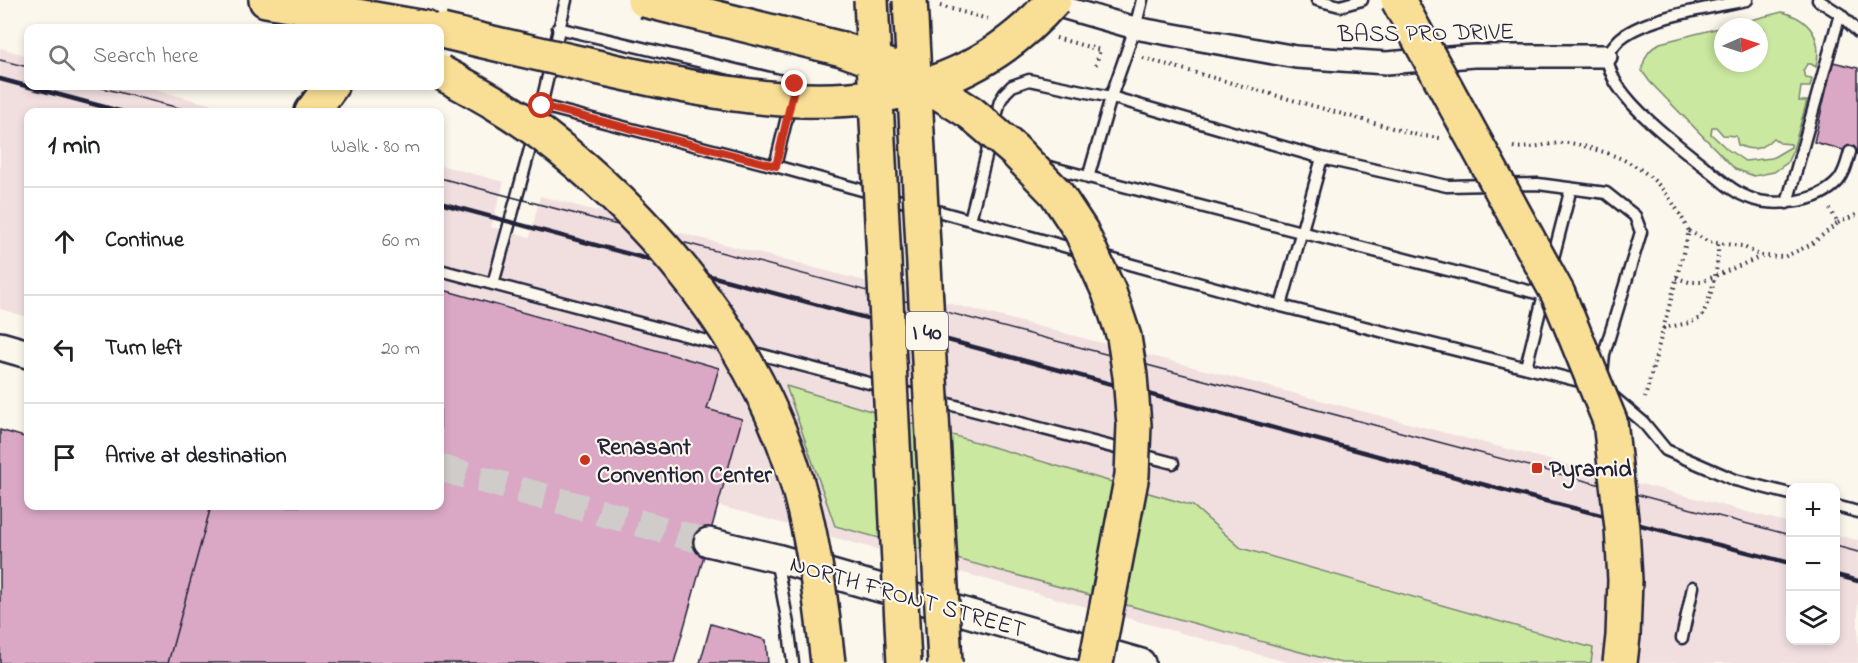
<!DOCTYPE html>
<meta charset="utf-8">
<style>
:root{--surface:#fff;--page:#f2f2f2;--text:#202124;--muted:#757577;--line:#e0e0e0}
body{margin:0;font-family:"Indie Flower",sans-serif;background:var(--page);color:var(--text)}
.controls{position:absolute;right:18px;bottom:18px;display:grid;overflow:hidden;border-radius:12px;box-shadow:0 3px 9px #0003}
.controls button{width:54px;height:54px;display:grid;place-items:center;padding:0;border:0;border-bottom:2px solid var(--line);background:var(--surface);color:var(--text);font:30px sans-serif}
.compass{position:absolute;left:1714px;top:18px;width:54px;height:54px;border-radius:50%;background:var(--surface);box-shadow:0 3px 9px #0003;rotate:87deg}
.stop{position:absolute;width:18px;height:18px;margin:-14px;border:4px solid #c8321e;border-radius:50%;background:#fff}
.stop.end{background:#c8321e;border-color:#fff;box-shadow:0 2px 6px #0008}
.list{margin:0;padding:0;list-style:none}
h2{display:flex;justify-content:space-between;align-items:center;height:78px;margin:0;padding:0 24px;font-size:26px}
h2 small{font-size:20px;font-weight:400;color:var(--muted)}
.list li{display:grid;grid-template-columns:39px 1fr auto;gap:18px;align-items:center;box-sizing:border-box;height:108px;padding:0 24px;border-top:2px solid var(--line)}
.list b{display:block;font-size:22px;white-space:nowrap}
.list em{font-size:20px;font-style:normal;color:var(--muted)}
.icon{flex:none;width:33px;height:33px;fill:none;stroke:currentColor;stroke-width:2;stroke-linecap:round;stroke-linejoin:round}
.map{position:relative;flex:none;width:1858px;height:663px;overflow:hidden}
.search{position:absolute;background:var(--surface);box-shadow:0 3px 9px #0003;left:24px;top:24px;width:420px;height:66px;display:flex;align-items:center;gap:15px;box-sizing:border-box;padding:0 21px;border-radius:12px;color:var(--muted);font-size:22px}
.panel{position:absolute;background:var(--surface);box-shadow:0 3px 9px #0003;left:24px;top:108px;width:420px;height:402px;border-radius:12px}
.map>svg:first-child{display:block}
.built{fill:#f1dfe0}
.green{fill:#cae8a0;stroke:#76856e;stroke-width:1.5;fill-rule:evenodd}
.building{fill:#daa8c5;stroke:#22223b;stroke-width:1.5}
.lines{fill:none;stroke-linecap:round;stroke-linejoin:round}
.tertiary-tunnel{stroke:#d0ccc9;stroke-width:27;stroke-dasharray:27 14;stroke-linecap:butt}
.service-casing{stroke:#22223b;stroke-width:15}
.minor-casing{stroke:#22223b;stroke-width:26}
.tertiary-casing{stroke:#22223b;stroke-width:32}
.motorway-casing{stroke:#22223b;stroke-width:38}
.path{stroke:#22223b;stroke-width:4;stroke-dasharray:1.5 4.5;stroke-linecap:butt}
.service{stroke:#fbf7ec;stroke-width:10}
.minor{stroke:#fbf7ec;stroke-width:21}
.tertiary{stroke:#fbf7ec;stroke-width:27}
.motorway{stroke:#f9df96;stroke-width:33}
.tram{stroke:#22223b;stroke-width:1.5}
.rail{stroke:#22223b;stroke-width:4.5}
.motorway-bridge-casing{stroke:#22223b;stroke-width:38;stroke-linecap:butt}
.motorway-bridge{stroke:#f9df96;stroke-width:33}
.route{stroke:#c8321e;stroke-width:8}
.poi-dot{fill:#c8321e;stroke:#fbf7ec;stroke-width:2}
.labels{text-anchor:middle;stroke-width:4.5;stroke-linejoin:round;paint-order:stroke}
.shield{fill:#fbf7ec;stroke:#636270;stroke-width:1.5}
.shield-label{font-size:22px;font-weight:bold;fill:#22223b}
.street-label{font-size:24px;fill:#22223b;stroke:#fbf7ec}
.poi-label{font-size:24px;font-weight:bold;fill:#22223b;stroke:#fbf7ec;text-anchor:start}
</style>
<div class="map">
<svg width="1858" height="663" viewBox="0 0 1858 663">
<rect width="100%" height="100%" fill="#fbf7ec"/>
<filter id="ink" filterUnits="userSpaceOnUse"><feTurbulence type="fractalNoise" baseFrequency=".0167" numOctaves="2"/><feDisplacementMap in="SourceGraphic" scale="12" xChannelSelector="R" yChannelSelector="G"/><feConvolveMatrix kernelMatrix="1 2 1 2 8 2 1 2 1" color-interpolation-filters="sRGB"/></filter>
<g filter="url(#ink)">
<path class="built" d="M0 48 28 56V86H139L241 112H28V317L0 309Z
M440 165 504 182 491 227 530 237 540 196 1790 523V640H1836V535L1858 540V663H1290L440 429Z"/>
<path class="green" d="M1782 12C1810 19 1823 38 1816 67L1811 64H1807L1803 71 1806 78 1812 79 1810 87H1801L1799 101H1807L1793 150 1787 163 1774 172 1754 176 1735 169 1650 82 1642 71C1644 57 1648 50 1660 43ZM1723 27 1764 28 1766 34 1759 38 1761 53 1759 63H1723ZM1712 127H1716L1723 135 1736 136 1738 145C1753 152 1762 149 1773 138L1780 143 1791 144V147L1772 158 1745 161 1727 149 1711 134Z
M786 386 1193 506 1241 548 1593 648 1591 663H1341L835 526Z"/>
<path class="building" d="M1833 62 1858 68V154L1814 142Z
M440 289 719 368 707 409 742 419 674 663H168L211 506H440Z
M0 430 28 438V506H211L168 663H0Z
M711 624 766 640 768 663H700Z"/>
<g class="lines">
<path class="tertiary-tunnel" d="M440 468 708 542"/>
<defs>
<path id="service" d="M1142 0 1135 28 1111 97 1322 158 1447 186 1538 184 1606 193 1635 216 1641 232 1604 354 1602 375
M1317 0 1340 6 1362 0
M1747 0C1713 7 1646 17 1621 38 1615 43 1611 50 1606 56 1609 67 1612 78 1618 86 1638 116 1678 145 1706 168 1719 178 1731 191 1747 197 1772 208 1819 203 1838 181 1845 173 1847 162 1850 152
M1818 0 1840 14 1858 32
M558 28 795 84 775 166
M542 106 775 166 970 220
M540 110 566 0
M1042 165 1544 295
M1787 203 1840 14
M1085 252 970 220 1000 101 1005 93 1012 86 1029 80 1111 97 1088 178
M1100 256 1281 306 1587 383
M1551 266 1571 188
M440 270 726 346
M493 284 534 134
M1281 306 1322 158
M747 351 1173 463
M1526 367 1545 290
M1611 395 1643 422 1666 450 1735 480 1790 494
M1836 506 1858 512
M776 559 788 624 793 663
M1682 638 1693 587"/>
<path id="minor" d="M1041 1 1135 28 1296 57 1386 63 1474 56H1606"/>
<path id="tertiary" d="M0 346 28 354
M708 542 776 558 1141 663"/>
<path id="motorway" d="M266 0 425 28
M312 112 331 86"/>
</defs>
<use href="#service" class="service-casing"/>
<use href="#minor" class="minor-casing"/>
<use href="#tertiary" class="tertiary-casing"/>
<use href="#motorway" class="motorway-casing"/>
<path class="path" d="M940 6 988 19
M1056 38 1100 50 1096 65
M1143 58 1417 135 1440 138
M1513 147C1532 150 1549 142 1568 143 1580 144 1592 149 1604 152 1649 167 1668 190 1689 231L1645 398
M1838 223 1858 214
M1689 231 1709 242 1742 246 1761 256 1784 257 1810 245 1838 223 1830 209
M1676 278 1689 282H1701L1760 257
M1663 328 1689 323 1701 318C1712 295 1719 268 1718 243"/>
<use href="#service" class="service"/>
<use href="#minor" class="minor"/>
<use href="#tertiary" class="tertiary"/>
<use href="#motorway" class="motorway"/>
<path class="tram" d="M0 60 28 67
M95 86 194 112
M440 178 1790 535
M1836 546 1858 552"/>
<path class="rail" d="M0 79 123 112
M440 203 1526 496 1790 563
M1836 575 1858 581"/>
<defs>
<path id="motorway-bridge" d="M644 0 842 49 908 73 971 113 1014 150 1056 193 1081 231 1109 292 1124 337 1130 376 1134 425 1132 475 1096 663
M871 0 904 663
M910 0 945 663
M1398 0 1558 294 1610 421 1622 528 1625 580 1623 636 1620 663
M442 31C499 45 557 58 614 71 770 106 936 135 1054 0
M440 72C475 91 512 111 544 136 656 222 756 343 796 479 814 539 821 602 828 663"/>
</defs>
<use href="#motorway-bridge" class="motorway-bridge-casing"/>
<use href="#motorway-bridge" class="motorway-bridge"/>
</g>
</g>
<g class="lines" filter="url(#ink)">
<path class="route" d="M542 106 776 166 795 84"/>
</g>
<g class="poi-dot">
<circle cx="585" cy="460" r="6"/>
<rect x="1531" y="462" width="12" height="12" rx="3"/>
</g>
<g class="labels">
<rect class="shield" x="906" y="312" width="42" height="38" rx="4.5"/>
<g class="shield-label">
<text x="927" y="339">I 40</text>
</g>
<g class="street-label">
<text transform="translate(1426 32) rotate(-1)" y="8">BASS PRO DRIVE</text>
<text transform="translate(908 596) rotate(16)" y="8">NORTH FRONT STREET</text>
</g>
<g class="poi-label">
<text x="597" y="454">Renasant<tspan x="597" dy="28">Convention Center</tspan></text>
<text x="1549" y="476">Pyramid</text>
</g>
</g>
</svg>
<div class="controls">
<button>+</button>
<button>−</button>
<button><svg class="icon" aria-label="layers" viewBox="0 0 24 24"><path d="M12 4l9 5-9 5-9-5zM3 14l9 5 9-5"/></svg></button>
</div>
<svg class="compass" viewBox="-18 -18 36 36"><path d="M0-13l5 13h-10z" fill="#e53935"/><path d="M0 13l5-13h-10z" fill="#757577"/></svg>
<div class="stop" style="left:542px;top:106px"></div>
<div class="stop end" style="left:795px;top:84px"></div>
<div class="search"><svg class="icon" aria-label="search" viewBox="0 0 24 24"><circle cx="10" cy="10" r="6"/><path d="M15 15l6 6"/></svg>Search here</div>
<section class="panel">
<h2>1 min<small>Walk · 80 m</small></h2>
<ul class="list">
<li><svg class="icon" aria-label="ahead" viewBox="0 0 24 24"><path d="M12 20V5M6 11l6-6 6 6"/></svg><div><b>Continue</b></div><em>60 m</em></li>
<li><svg class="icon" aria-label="left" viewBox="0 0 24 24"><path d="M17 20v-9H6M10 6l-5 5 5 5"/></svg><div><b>Turn left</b></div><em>20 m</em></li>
<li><svg class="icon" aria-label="arrive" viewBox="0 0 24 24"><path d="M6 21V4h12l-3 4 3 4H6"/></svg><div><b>Arrive at destination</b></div></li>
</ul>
</section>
</div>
